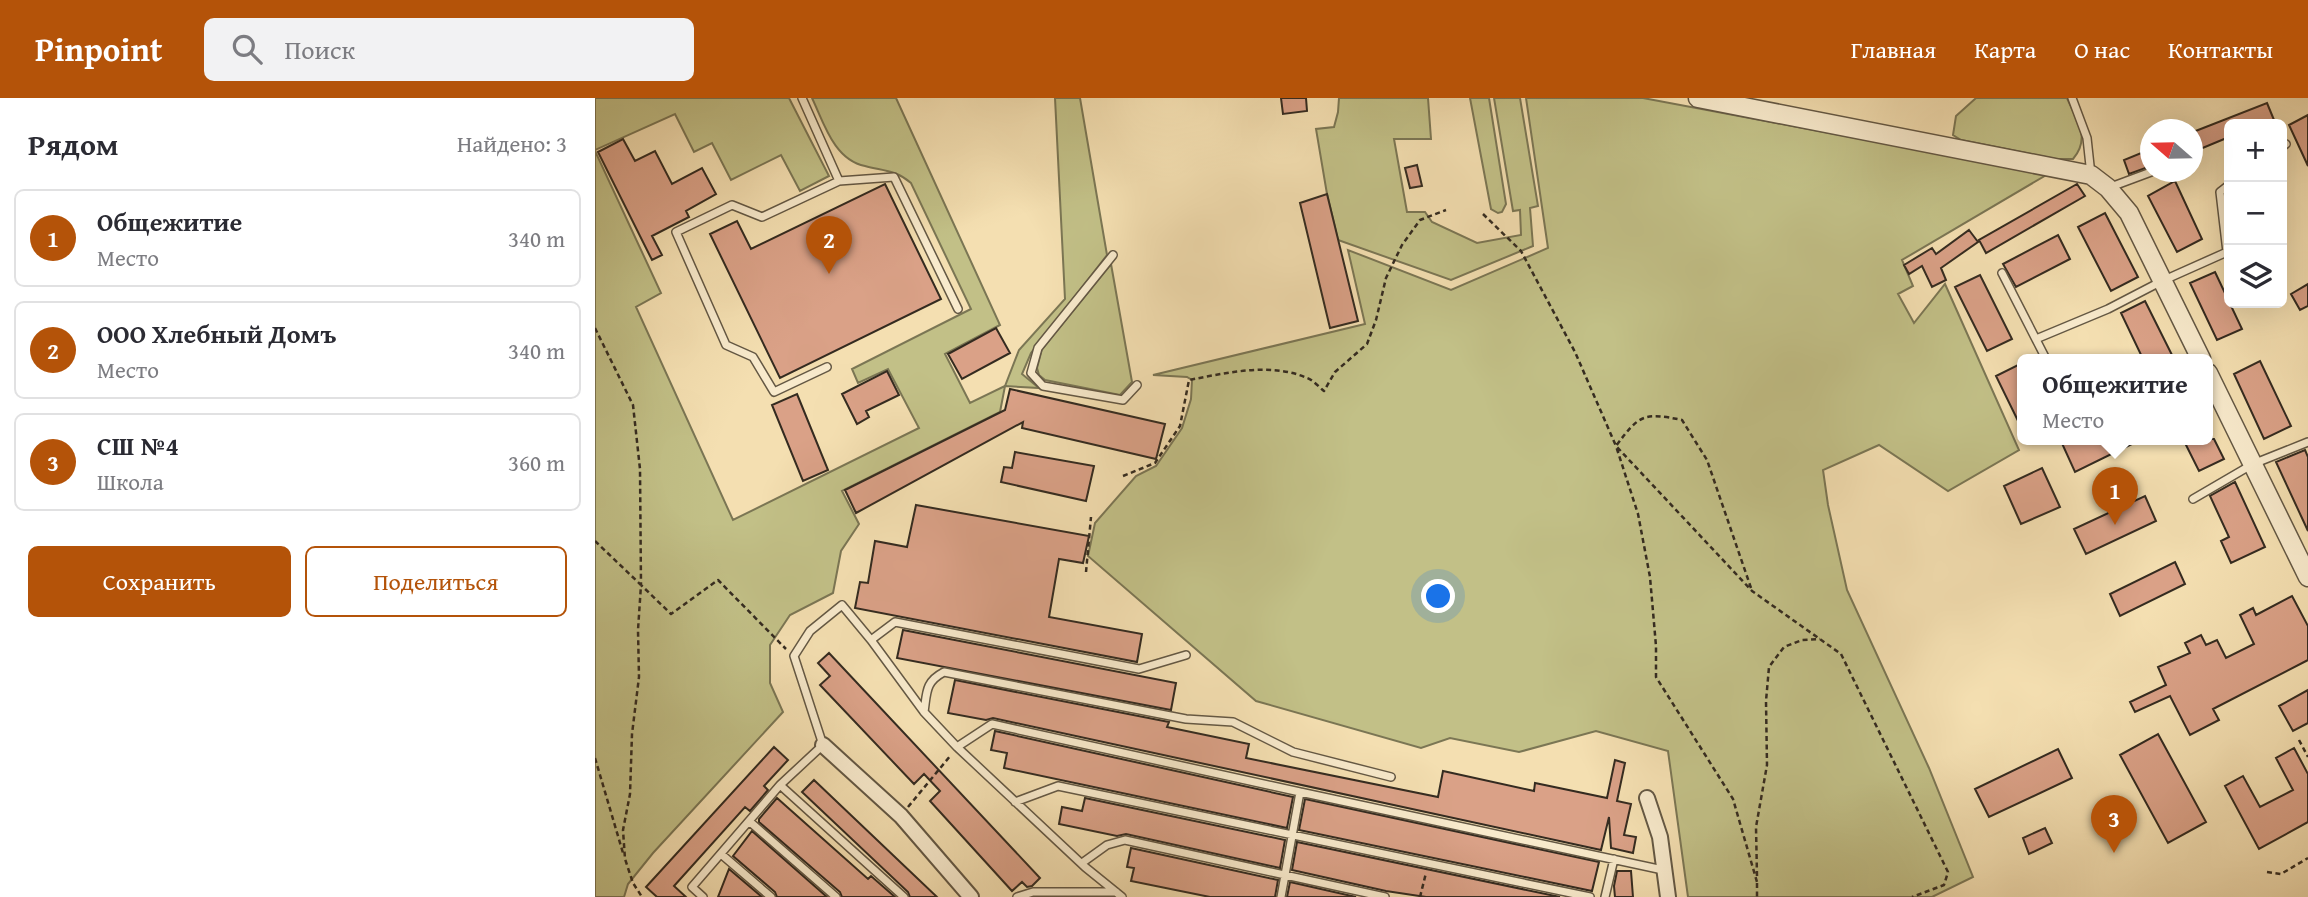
<!DOCTYPE html>
<html lang="ru">
<meta charset="utf-8">
<style>
:root{--surface:#fff;--page:#f2f2f3;--text:#2b2b33;--muted:#7c7c81;--line:#e1e1e2;--accent:#b45309}
body{margin:0;font-family:"Gentium Book Plus",serif;background:var(--page);color:var(--text)}
.controls{position:absolute;right:21px;top:21px;display:grid;overflow:hidden;border-radius:10px;box-shadow:0 7px 28px #0002}
.controls button{width:63px;height:63px;display:grid;place-items:center;padding:0;border:0;border-bottom:2px solid var(--line);background:var(--surface);color:var(--text);font:35px sans-serif}
.compass{position:absolute;left:1545px;top:21px;width:63px;height:63px;border-radius:50%;background:var(--surface);box-shadow:0 7px 28px #0002;rotate:290deg}
.you{position:absolute;left:844px;top:499px;width:24px;height:24px;margin:-18px;border:5px solid #fff;border-radius:50%;background:#1a73e8;box-shadow:0 0 0 10px #1a73e833}
.badge{display:grid;place-items:center;width:46px;height:46px;border-radius:50%;background:var(--accent);color:#fff;font-size:23px;font-weight:700}
.pin{position:absolute;translate:-50% -58px;filter:drop-shadow(0 2px 4px #0008)}
.pin::after{content:'';position:absolute;top:37px;width:24px;height:21px;background:inherit;clip-path:polygon(0 0,100% 0,50% 100%)}
.popup{position:absolute;left:1422px;top:256px;width:196px;height:91px;box-sizing:border-box;display:grid;place-content:center;border-radius:10px;background:var(--surface);filter:drop-shadow(0 2px 5px #0005);font-size:23px;white-space:nowrap;color:var(--muted)}
.popup b{font-size:26px;color:var(--text)}
.popup::after{content:'';position:absolute;left:50%;top:100%;margin-left:-14px;border:14px solid transparent;border-top-color:var(--surface)}
.list{margin:0;padding:0;list-style:none}
h2{display:flex;justify-content:space-between;align-items:center;height:91px;margin:0;padding:0 28px;font-size:30px}
h2 small{font-size:23px;font-weight:400;color:var(--muted)}
.list li{display:grid;grid-template-columns:46px 1fr auto;gap:21px;align-items:center;box-sizing:border-box;height:98px;margin:0 14px 14px;padding:0 14px;border:2px solid var(--line);border-radius:10px}
.list b{display:block;font-size:26px;white-space:nowrap}
.list p{margin:0;font-size:23px;white-space:nowrap;color:var(--muted)}
.list em{font-size:23px;font-style:normal;color:var(--muted)}
.actions{display:flex;gap:14px;padding:21px 28px}
.actions a{flex:1;padding:16px 0;border:2px solid var(--accent);border-radius:10px;text-align:center;font-size:24px;color:var(--accent)}
.actions .main{background:var(--accent);color:#fff}
.icon{flex:none;width:38px;height:38px;fill:none;stroke:currentColor;stroke-width:2;stroke-linecap:round;stroke-linejoin:round}
.map{position:relative;flex:none;width:1713px;height:799px;overflow:hidden}
header{display:flex;align-items:center;gap:42px;box-sizing:border-box;height:98px;padding:0 35px;background:var(--accent);color:#fff}
header strong{font-size:33px}
nav{display:flex;gap:38px;margin-inline-start:auto;font-size:24px}
.search{width:490px;height:63px;background:var(--page);display:flex;align-items:center;gap:18px;box-sizing:border-box;padding:0 24px;border-radius:10px;color:var(--muted);font-size:26px}
main{display:flex}
aside{flex:1;background:var(--surface)}
.map>svg:first-child{display:block}
.green{fill:#c2c087;stroke:#7b7654;stroke-width:2}
.building{fill:#daa187;stroke:#342b20;stroke-width:2}
.lines{fill:none;stroke-linecap:round;stroke-linejoin:round}
.service-casing{stroke:#645844;stroke-width:10}
.minor-casing{stroke:#645844;stroke-width:18}
.tertiary-casing{stroke:#645844;stroke-width:21}
.path{stroke:#342b20;stroke-width:2.5;stroke-dasharray:5 3.5;stroke-linecap:butt}
.service{stroke:#f8eacc;stroke-width:7}
.minor{stroke:#f8eacc;stroke-width:14}
.tertiary{stroke:#f8eacc;stroke-width:18}
</style>
<header>
<strong>Pinpoint</strong>
<div class="search"><svg class="icon" aria-label="search" viewBox="0 0 24 24"><circle cx="10" cy="10" r="6"/><path d="M15 15l6 6"/></svg>Поиск</div>
<nav><a>Главная</a><a>Карта</a><a>О нас</a><a>Контакты</a></nav>
</header>
<main>
<aside>
<h2>Рядом<small>Найдено: 3</small></h2>
<ul class="list">
<li><span class="badge">1</span><div><b>Общежитие</b><p>Место</p></div><em>340 m</em></li>
<li><span class="badge">2</span><div><b>ООО Хлебный Домъ</b><p>Место</p></div><em>340 m</em></li>
<li><span class="badge">3</span><div><b>СШ №4</b><p>Школа</p></div><em>360 m</em></li>
</ul>
<div class="actions"><a class="main">Сохранить</a><a>Поделиться</a></div>
</aside>
<div class="map">
<svg width="1713" height="799" viewBox="0 0 1713 799">
<rect width="100%" height="100%" fill="#f4dfb1"/>
<filter id="stains"><feTurbulence type="fractalNoise" baseFrequency=".00286" numOctaves="4"/><feColorMatrix values="0 0 0 0 .2 0 0 0 0 .09 0 0 0 0 .02 0 0 0 .5 -.17"/></filter>
<radialGradient id="worn" r=".72"><stop offset=".6" stop-color="#630" stop-opacity="0"/><stop offset="1" stop-color="#630" stop-opacity=".3"/></radialGradient>
<path class="green" d="M0 0H194L234 78 205 93 186 57 136 82 117 45 99 54 80 16 0 52Z
M217 0H301L405 227 350 256 375 305 410 288 424 252 470 201 460 0H485L512 157 436 255 427 276 444 290 410 288 405 314 247 393 264 426 246 453 238 495 195 517 175 547V585L188 614 58 755 33 786 29 799H0V53L66 195 41 209 138 422 324 330 293 271 263 285 257 271 376 211 316 85C301 72 289 73 270 68 239 62 229 25 217 0Z
M744 0H833L836 41H799L812 114H830L837 124 882 145 926 137 925 112 918 113 899 0H925L943 108 935 110 938 148 856 182 743 142 732 96 721 31 739 29 743 14Z
M875 0H894L911 106 907 114 903 115 896 111Z
M931 0H1048L1453 76 1307 162 1318 188 1303 196 1319 225 1350 186 1424 352 1353 393 1284 347 1228 372 1233 407 1252 492 1334 670 1378 779 1337 799H1093L1073 653 1001 633 924 654 855 640 826 650 661 603 493 458 500 425 541 378 561 368 587 330 596 301 597 282 592 279 558 277 770 226 753 152 856 192 953 150Z
M1381 0H1472C1482 23 1496 40 1478 61H1461L1366 42 1358 37 1361 18Z
M516 166 537 284 525 297 450 282 444 277 442 270 447 251Z"/>
<path class="building" d="M686 0H711L712 13 688 16Z
M1672 5 1679 22 1667 26H1634V39L1598 54V34Z
M1713 17V68L1694 27Z
M28 41 40 63 60 53 77 86 107 70 121 96 91 113 94 119 57 138 67 157 57 162 3 54Z
M1556 51V68L1534 76 1529 62Z
M822 67 827 88 815 90 810 70Z
M1580 83 1607 141 1582 154 1553 98Z
M290 86 346 201 185 280 115 136 142 123 156 151Z
M1482 86 1490 98 1391 155 1384 142Z
M732 96 763 223 735 230 705 105Z
M1510 115 1543 179 1516 193 1483 129Z
M1374 132 1383 144 1346 170 1351 182 1337 189 1327 168 1314 176 1309 167 1337 150 1341 156Z
M1463 137 1475 161 1421 189 1408 166Z
M1620 174 1647 231 1622 242 1595 185Z
M1385 177 1417 241 1392 253 1360 189Z
M1713 186V208L1705 212 1696 196Z
M1550 203 1579 261H1548L1526 215Z
M401 230 415 255 367 281 353 256Z
M1665 263 1696 328 1669 341 1639 276Z
M1427 265V331L1401 278Z
M292 273 304 297 271 313 274 319 262 326 247 296Z
M415 291 570 326 561 361 427 330 428 324 261 415 250 392 410 312Z
M202 296 233 372 208 383 177 307Z
M1465 341H1547L1480 374Z
M1588 341H1619L1629 361 1604 373Z
M1710 352 1713 359V433L1681 364Z
M420 354 499 368 491 403 406 384 409 369 417 370Z
M1447 370 1465 409 1426 426 1409 388Z
M1640 384 1670 449 1636 465 1626 443 1634 439 1615 398Z
M1550 398 1561 423 1491 456 1479 431Z
M321 407 494 438 488 465 464 461 454 519 547 536 542 564 260 510 265 484 273 485 280 443 312 449Z
M1580 464 1590 486 1525 518 1515 496Z
M1697 498 1713 528V562L1618 611 1624 622 1595 637 1575 598 1540 614 1535 604 1571 587 1563 569 1595 555 1590 545 1606 537 1611 547 1622 542 1631 560 1659 546 1645 517 1658 510 1661 517Z
M308 532 581 585 576 612 302 560Z
M234 555 445 780 437 788 432 789 427 784 417 793 335 703 345 693 329 676 319 686 225 587 235 578 223 565Z
M360 582 574 624 572 629 654 646 651 660 843 699 848 673 939 693 940 685 1012 700 1020 662 1030 665 1022 703 1036 706 1029 737 1041 739 1038 755 1016 750 1014 719 1006 752 398 620 391 622 353 615Z
M1713 592V625L1698 633 1684 608Z
M400 633 698 699 692 730 409 670 412 655 396 652Z
M1563 636 1611 724 1573 745 1525 657Z
M179 649 193 662 169 688 173 692 155 713 150 709 79 788 91 799H62L51 789Z
M1699 650 1713 676V724L1664 751 1630 688 1648 678 1665 709 1698 692 1681 660Z
M1463 651 1477 680 1394 719 1380 691Z
M219 682 342 799H315L313 794 207 694Z
M182 700 273 781 276 778 300 799H247L245 794 164 724V721Z
M490 700 690 742 685 770 531 736 522 738 464 726 467 709 487 713Z
M710 701 1004 764 997 793 704 732Z
M1450 730 1457 745 1434 756 1428 740Z
M157 733 232 799H182L180 794 138 758Z
M702 744 965 799H831L791 793 697 772Z
M536 750 683 782 680 799H615L536 783 539 770 532 769Z
M134 771 167 799H123Z
M1022 773H1036L1038 799H1020L1019 788Z
M695 784 761 799H692Z"/>
<g class="lines">
<defs>
<path id="service" d="M207 0 244 83 299 79 363 211
M1477 0 1492 40 1496 77
M1687 49 1691 46
M1513 90 1556 74
M518 157 443 250 436 275 448 288 528 302 542 287
M1407 175 1451 261
M1441 241 1513 211 1567 183 1632 154 1625 94 1634 87
M232 269 179 294 158 259 131 247 81 134 137 107 167 119 244 83
M1598 401 1658 366 1713 344
M276 542 300 524 544 571 591 557
M329 614C332 594 330 584 349 574L591 621 638 624 698 654 796 679
M362 649 397 626 705 694 686 799
M185 687 309 799
M705 694 1068 772
M420 704 463 688 995 799
M154 723 241 799
M126 756 176 799
M487 765 512 747 530 742 790 799
M108 799 97 789 185 687 228 647 199 558 215 533 247 507 276 542 329 614 362 649 490 769 527 799
M422 799 438 794H521
M1010 799 1019 761"/>
<path id="minor" d="M228 647 306 718 376 799
M1052 700 1065 739 1073 799"/>
<path id="tertiary" d="M1103 0 1496 77 1513 90 1534 115 1606 261
M1613 275 1713 479"/>
</defs>
<use href="#service" class="service-casing"/>
<use href="#minor" class="minor-casing"/>
<use href="#tertiary" class="tertiary-casing"/>
<path class="path" d="M888 116 926 153 980 254 1021 348 1157 493 1246 556 1353 774 1349 787 1317 799
M0 230 38 307 45 371 46 487 76 516 123 482 191 551
M528 378 560 365 585 328 594 282C631 275 676 264 712 280 718 282 724 289 729 293L740 274 772 246 781 222 791 180 807 147 825 122 851 112
M0 443 46 487 43 532 44 579 37 636 35 696 28 732 30 761 38 785 47 799
M491 474 496 419
M1156 490 1112 362 1087 322C1048 314 1044 317 1021 348L1043 416 1055 479 1061 548V579L1138 701 1162 784
M1704 642 1713 659
M0 660 28 755
M313 709 356 657
M1672 774 1686 776 1713 760
M1162 778 1161 729 1172 667 1171 603 1174 569 1189 549 1207 542 1225 541
M1162 785V799
M825 799 831 775"/>
<use href="#service" class="service"/>
<use href="#minor" class="minor"/>
<use href="#tertiary" class="tertiary"/>
</g>
<rect width="100%" height="100%" filter="url(#stains)"/>
<rect width="100%" height="100%" fill="url(#worn)"/>
</svg>
<div class="controls">
<button>+</button>
<button>−</button>
<button><svg class="icon" aria-label="layers" viewBox="0 0 24 24"><path d="M12 4l9 5-9 5-9-5zM3 14l9 5 9-5"/></svg></button>
</div>
<svg class="compass" viewBox="-18 -18 36 36"><path d="M0-13l5 13h-10z" fill="#e53935"/><path d="M0 13l5-13h-10z" fill="#7c7c81"/></svg>
<div class="you"></div>
<div class="pin badge" style="left:1520px;top:427px">1</div>
<div class="popup"><b>Общежитие</b>Место</div>
<div class="pin badge" style="left:234px;top:176px">2</div>
<div class="pin badge" style="left:1519px;top:755px">3</div>
</div>
</main>
